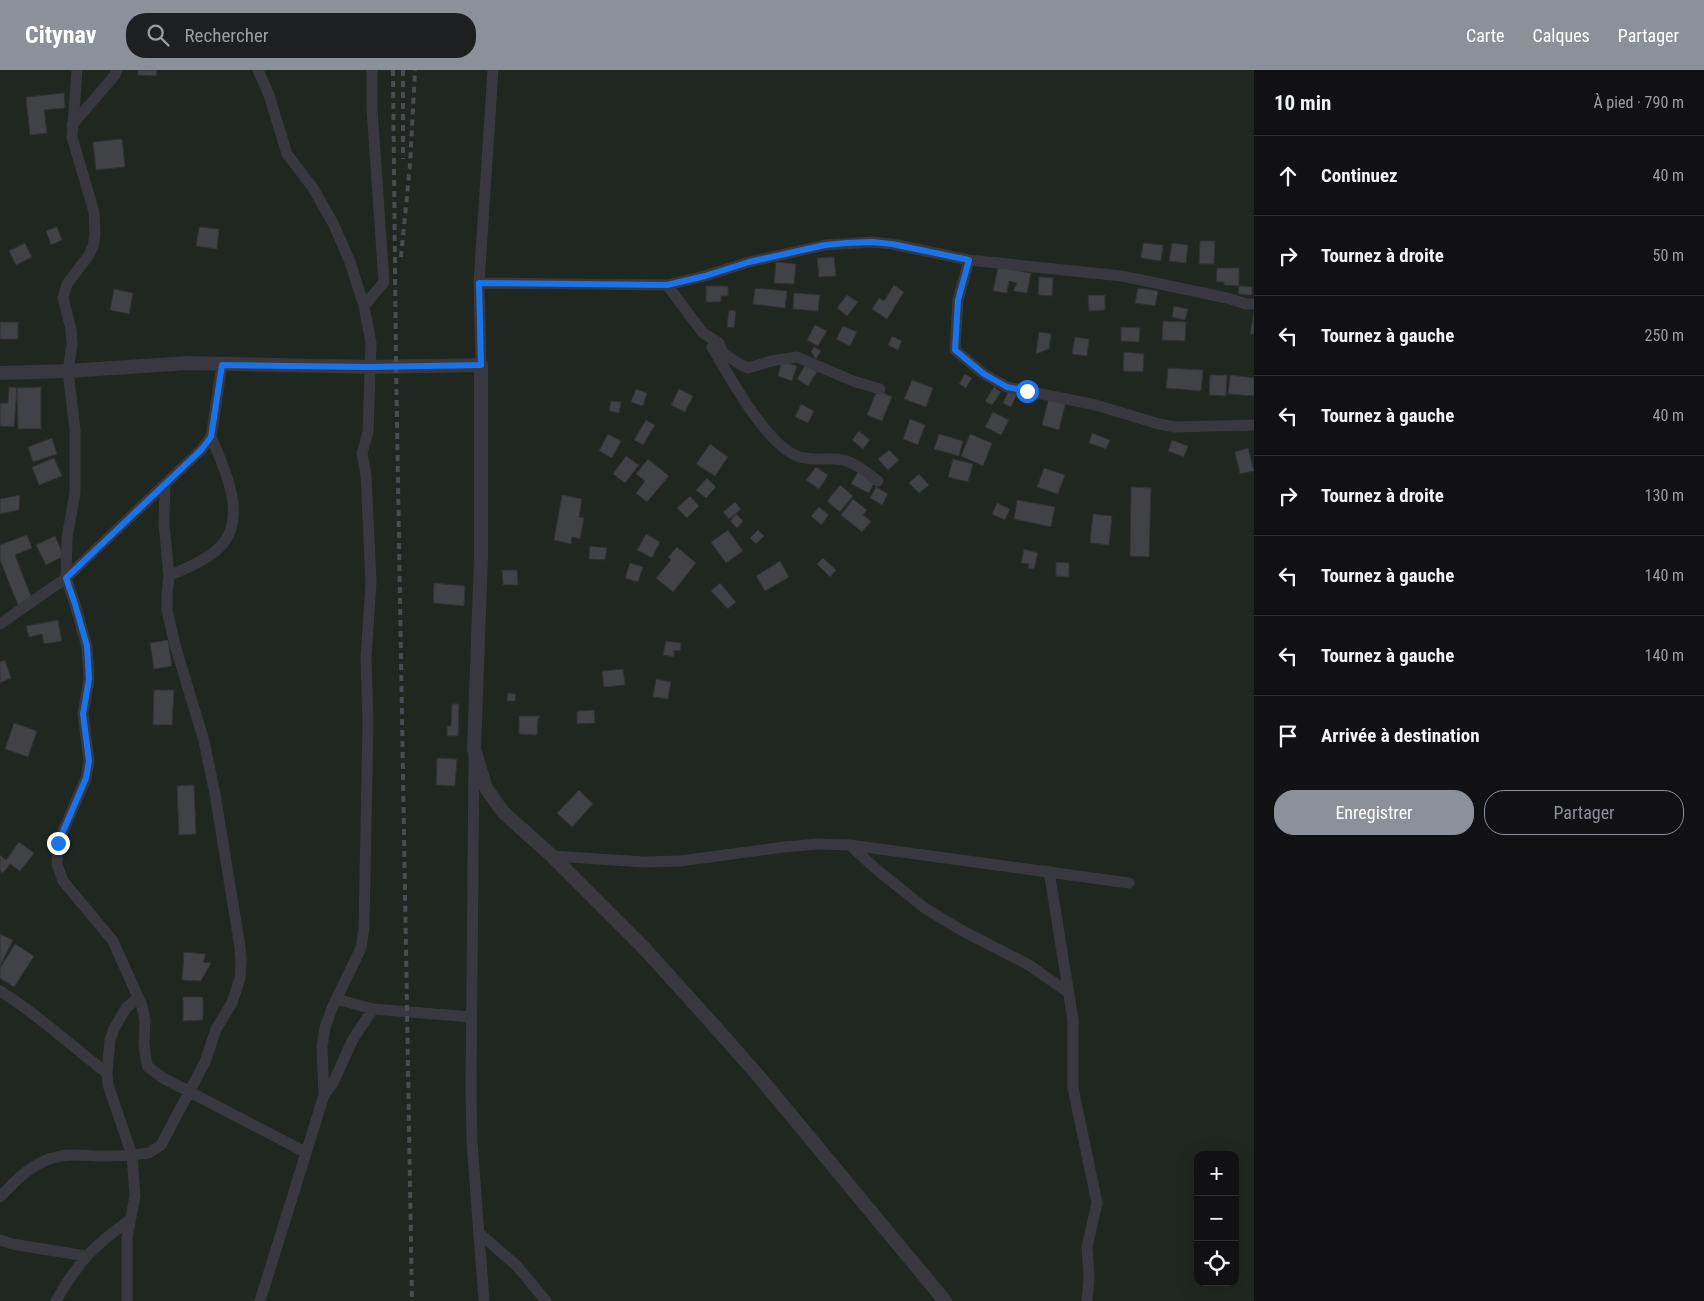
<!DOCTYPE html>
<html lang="fr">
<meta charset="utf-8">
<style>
:root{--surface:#111113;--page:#1e1f21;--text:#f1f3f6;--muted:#9c9da0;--line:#303133;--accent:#8c9099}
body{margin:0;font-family:"Roboto Condensed",sans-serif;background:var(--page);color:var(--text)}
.controls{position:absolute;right:15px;bottom:15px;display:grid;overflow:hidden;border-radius:10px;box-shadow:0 5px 20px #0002}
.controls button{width:45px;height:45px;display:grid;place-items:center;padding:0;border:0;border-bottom:1px solid var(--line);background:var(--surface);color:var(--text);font:25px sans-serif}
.stop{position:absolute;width:15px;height:15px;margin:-11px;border:4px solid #1a73e8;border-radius:50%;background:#fff}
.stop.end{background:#1a73e8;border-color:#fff;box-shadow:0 1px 5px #0008}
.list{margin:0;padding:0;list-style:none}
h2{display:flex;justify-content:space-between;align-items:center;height:65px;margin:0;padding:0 20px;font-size:21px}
h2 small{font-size:16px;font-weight:400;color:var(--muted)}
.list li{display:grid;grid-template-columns:32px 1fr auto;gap:15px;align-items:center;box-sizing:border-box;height:80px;padding:0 20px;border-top:1px solid var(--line)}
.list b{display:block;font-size:19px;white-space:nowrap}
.list em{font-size:16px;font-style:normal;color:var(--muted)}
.actions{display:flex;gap:10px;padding:15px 20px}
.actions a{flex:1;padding:11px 0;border:1px solid var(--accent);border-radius:20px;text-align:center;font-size:18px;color:var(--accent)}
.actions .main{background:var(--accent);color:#fff}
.icon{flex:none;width:28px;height:28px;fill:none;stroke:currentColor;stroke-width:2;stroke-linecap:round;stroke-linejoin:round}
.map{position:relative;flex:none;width:1254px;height:1231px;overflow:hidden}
header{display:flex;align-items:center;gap:30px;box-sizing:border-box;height:70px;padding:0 25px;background:var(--accent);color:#fff}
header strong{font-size:24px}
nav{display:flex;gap:28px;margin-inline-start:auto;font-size:18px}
.search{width:350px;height:45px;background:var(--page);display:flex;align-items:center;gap:12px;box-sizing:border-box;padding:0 18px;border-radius:20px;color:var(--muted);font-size:19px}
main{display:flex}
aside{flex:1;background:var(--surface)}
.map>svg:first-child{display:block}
.green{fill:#1f2720;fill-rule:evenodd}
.building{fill:#414246;stroke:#313135}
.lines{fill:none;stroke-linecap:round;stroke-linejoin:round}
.minor{stroke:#38383e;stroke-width:11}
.tertiary{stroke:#38383e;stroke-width:14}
.rail{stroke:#4b4c53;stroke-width:4;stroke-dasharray:6 5;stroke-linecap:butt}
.route{stroke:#1a73e8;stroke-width:6}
</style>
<header>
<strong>Citynav</strong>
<div class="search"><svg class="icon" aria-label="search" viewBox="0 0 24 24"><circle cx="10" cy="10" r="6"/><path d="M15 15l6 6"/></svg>Rechercher</div>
<nav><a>Carte</a><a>Calques</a><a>Partager</a></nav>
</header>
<main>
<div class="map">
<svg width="1254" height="1231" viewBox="0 0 1254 1231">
<rect width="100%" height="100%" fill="#171719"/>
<path class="green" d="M0 0H1254V1231H0ZM1198 1085H1235V1212H1198Z"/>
<path class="building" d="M138 0H157L156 6 138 5Z
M64 23 65 38 44 40 47 63 30 65 26 27Z
M122 69 125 97 96 100 93 72Z
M57 157 62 170 51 175 46 161Z
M199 157 219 159 217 179 196 176Z
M1200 171H1215L1214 194H1199Z
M25 173 32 187 16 195 9 181Z
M1143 173 1163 175 1161 191 1141 188Z
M1172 173 1188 175 1186 193 1169 191Z
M834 187 836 206 819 207 817 188Z
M776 192 796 194 794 214 774 213Z
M998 197 1031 203 1027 223 1013 221 1017 213 1009 211 1007 223 993 221Z
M1217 198H1239V216L1224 215V212H1216Z
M1039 207 1053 208 1052 226 1038 225Z
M894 215 904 222 887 249 872 239 879 228 884 231Z
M706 216H728V226H721V232H706Z
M1239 216 1252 217V225L1238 224Z
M755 218 787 221 785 238 753 234Z
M1138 218 1158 221 1155 236 1135 233Z
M114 219 133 223 129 244 110 240Z
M794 223 820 225 818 241 793 239Z
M847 225 858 232 847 246 837 238Z
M1088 225H1105V240L1089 241Z
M1174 236 1188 239 1185 250 1172 247Z
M729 240 736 241 734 258 727 257Z
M1254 241V264H1250Z
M1163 251 1186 252 1185 271 1162 270Z
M0 252H18V269H0Z
M815 255 827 261 818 276 807 270Z
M843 256 857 262 850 276 836 269Z
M1121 257 1140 258 1139 272 1121 271Z
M1039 262 1051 264 1049 279 1036 284Z
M892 266 902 271 898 280 888 275Z
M1075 267 1089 269 1087 286 1072 284Z
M814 277 821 281 816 289 811 282Z
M1124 282 1144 284 1143 302 1123 301Z
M782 291 797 296 792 311 778 306Z
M806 294 817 302 808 316 797 309Z
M1168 298 1203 300 1201 321 1166 318Z
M965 304 972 308 966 318 959 314Z
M1210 305H1227L1226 326 1209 325Z
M1230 305 1254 308V326L1228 324Z
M912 310 933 318 926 337 904 329Z
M9 317 17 318 14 357 0 356V333H8Z
M41 317V359H18L17 318Z
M994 317 1001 322 992 335 985 331Z
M636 319 647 323 643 336 631 332Z
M679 319 693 326 685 342 671 335Z
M877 320 892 327 882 351 867 345Z
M1009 320 1017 324 1011 337 1003 333Z
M1049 327 1066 331 1059 360 1042 355Z
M611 331 621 332 619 343 609 341Z
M801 334 814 341 808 353 795 347Z
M993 342 1009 350 1001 365 985 357Z
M910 349 925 355 918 375 903 369Z
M646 350 655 355 643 375 634 370Z
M859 361 870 370 863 379 852 370Z
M1092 363 1110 370 1106 379 1089 373Z
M608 364 621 371 612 388 599 381Z
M939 364 963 371 959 386 934 379Z
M970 364 992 373 983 396 961 386Z
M52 368 57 384 33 392 28 377Z
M1172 370 1188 376 1184 387 1168 381Z
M710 374 728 387 715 406 696 394Z
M1248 378 1254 401 1240 404 1235 382Z
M889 380 899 390 888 400 878 389Z
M626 386 639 395 625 413 613 404Z
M54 388 62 406 39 415 32 397Z
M648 389 669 406 647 432 636 423 645 411 636 404Z
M953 389 973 394 968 412 948 407Z
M816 397 828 405 819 419 806 410Z
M1044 398 1065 405 1058 424 1037 417Z
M858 402 875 411 869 423 851 414Z
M919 404 929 415 919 423 909 413Z
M707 408 716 417 706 428 696 420Z
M840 415 853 426 840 442 827 431Z
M876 417 888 424 882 435 870 428Z
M1131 417 1151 418 1149 487 1130 486Z
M20 425 19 440 0 444V429Z
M562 425 582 429 579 447 584 448 580 469 572 467 571 474 554 470Z
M690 426 699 436 687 448 677 438Z
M853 429 867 440 863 445 871 451 862 462 841 445Z
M1017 430 1055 437 1051 457 1014 449Z
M735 432 741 439 729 449 723 442Z
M997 433 1010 439 1005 450 992 444Z
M819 437 829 445 821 455 811 446Z
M736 444 743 451 737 458 730 451Z
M1093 444 1112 446 1109 475 1090 473Z
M728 460 743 481 726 493 711 472Z
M758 460 764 466 756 474 750 468Z
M646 464 660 472 652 488 637 480Z
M27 465 32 478 15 485 32 529 18 535 0 490V475Z
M55 466 64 486 46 495 36 475Z
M590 476 607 478 605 490 589 489Z
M677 477 696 493 673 522 656 508 671 490 668 487Z
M1024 479 1038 483 1034 499 1028 498 1029 494 1021 493Z
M823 488 836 500 830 507 817 494Z
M780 491 789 507 765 521 756 506Z
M1056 492 1069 493V507L1056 506Z
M630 493 643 497 638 512 625 508Z
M502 500H517L518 515H503Z
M434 513 465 516 464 536 433 533Z
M720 513 736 532 728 539 711 521Z
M58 550 62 571 44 574 42 564 29 567 26 556Z
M168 570 172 596 154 599 150 573Z
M666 571 681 573 680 581 674 580V587L663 585Z
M5 590 11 608 0 613V592Z
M623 599 625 615 604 617 602 601Z
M656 609 671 612 668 629 653 627Z
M154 620H174L172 655H153Z
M508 623 516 624 515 631H507Z
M452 634H459L458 666H447V656H451Z
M594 640 595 653 577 654V641Z
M519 646H540L538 650 537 665 519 664Z
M14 653 37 661 28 687 5 679Z
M437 688 457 689 455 716 436 715Z
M194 715 196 764 179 765 177 716Z
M579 720 593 734 572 757 557 743Z
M19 772 34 783 20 801 10 794 3 803 0 801V785L6 790Z
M0 864 13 870 0 896Z
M15 874 34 886 14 917 0 908V898Z
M184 882 206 884 203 892 211 893 201 911 182 910Z
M183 927H203V950L183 951Z"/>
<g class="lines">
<path class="minor" d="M77 0 72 67 94 142 95 165 93 176 89 185 67 214 63 228 71 259 72 274 68 301 75 360V423L67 468 66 508 75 534 87 577 89 609 83 644 89 691 86 708 58 773 57 794 63 811 113 871 142 936 145 950 144 973 146 990 148 997 163 1008 305 1082
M258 0 269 25 287 84 313 118 334 155 350 192 364 236 371 273 368 362 362 383 366 405 371 512 366 588 368 652 364 858 361 878 332 938 325 958 322 977 324 1025 260 1231
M72 55 115 5 117 0
M969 190 958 230 955 280 984 304 1007 317 1096 335 1159 354 1175 357 1254 355
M479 213 667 215 703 263 719 273 723 283 741 295 748 298 771 291 797 287 853 311 880 319
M667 215 705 206 749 192 825 175 872 172 892 174 969 190 1122 206 1227 228 1246 234H1254
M364 236 384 212 372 39V0
M712 277C729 306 768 378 800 387 813 391 825 388 838 389 854 391 866 402 878 411
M481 295 479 213 493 0
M169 506C186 498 205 491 219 478 249 449 225 399 211 367
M0 554 66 508 165 414
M474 686 471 1020 472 1072 484 1231
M850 775 876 799 926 839 961 860 1029 895 1069 923
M552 786 644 792 680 791 784 777 818 774 850 775 1129 813
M1049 801 1073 950V1018L1097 1133 1087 1177 1089 1208 1087 1231
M0 921C39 945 71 976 107 1003
M336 929 373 939 471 947
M324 1025 333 1013 353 969 373 939
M0 1127C17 1109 35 1090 61 1086 72 1084 84 1085 96 1086 108 1086 120 1086 132 1085L108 1015 107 1003 110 970 114 959 126 938 138 928
M479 1163 517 1196 546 1231
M0 1170 12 1174 86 1186
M56 1231C78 1192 93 1176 130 1150
M127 1231V1167L135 1126 132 1085 149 1083 161 1075 205 992 216 959 232 933 240 908 241 891 240 877 215 724 204 671 175 575 167 540V525L169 506 164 454 165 414 201 380 211 367 222 295"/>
<path class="tertiary" d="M0 303 68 301 188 293 370 297 481 295V488L474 679 486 718 503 742 552 786 644 878 718 960 761 1009 945 1231"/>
<path class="rail" d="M393 0 396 295 412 1231
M403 0V89
M401 187 410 95 415 0"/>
</g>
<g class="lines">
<path class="route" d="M58 773 86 708 89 691 83 644 89 609 87 576 75 534 66 508 201 380 211 367 222 295 370 297 481 295 479 213 667 215 705 206 749 192 825 175 847 173 872 172 892 174 969 190 958 230 955 280 984 304 1007 317 1027 321"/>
</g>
</svg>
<div class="controls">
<button>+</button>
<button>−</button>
<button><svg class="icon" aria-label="locate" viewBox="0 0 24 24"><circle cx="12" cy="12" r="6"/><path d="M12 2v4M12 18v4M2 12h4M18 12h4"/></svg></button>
</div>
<div class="stop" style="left:1027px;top:321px"></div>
<div class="stop end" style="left:58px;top:773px"></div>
</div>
<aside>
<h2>10 min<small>À pied · 790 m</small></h2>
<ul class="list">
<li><svg class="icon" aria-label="ahead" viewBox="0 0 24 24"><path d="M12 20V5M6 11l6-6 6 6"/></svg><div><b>Continuez</b></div><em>40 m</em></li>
<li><svg class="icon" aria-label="right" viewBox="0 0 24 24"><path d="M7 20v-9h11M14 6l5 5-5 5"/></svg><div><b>Tournez à droite</b></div><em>50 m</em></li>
<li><svg class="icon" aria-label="left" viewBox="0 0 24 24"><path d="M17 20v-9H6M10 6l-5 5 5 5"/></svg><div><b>Tournez à gauche</b></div><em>250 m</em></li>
<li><svg class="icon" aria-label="left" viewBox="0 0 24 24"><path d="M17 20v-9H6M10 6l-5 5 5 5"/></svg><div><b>Tournez à gauche</b></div><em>40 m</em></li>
<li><svg class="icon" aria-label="right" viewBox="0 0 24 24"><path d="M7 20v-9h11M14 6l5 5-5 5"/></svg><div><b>Tournez à droite</b></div><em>130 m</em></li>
<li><svg class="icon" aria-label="left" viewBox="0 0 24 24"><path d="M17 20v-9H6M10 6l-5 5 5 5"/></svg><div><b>Tournez à gauche</b></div><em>140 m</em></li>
<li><svg class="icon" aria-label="left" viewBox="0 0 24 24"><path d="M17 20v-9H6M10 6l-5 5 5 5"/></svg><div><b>Tournez à gauche</b></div><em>140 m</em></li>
<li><svg class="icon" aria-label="arrive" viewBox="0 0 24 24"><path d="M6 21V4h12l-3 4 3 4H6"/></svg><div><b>Arrivée à destination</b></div></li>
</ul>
<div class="actions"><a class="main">Enregistrer</a><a>Partager</a></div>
</aside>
</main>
